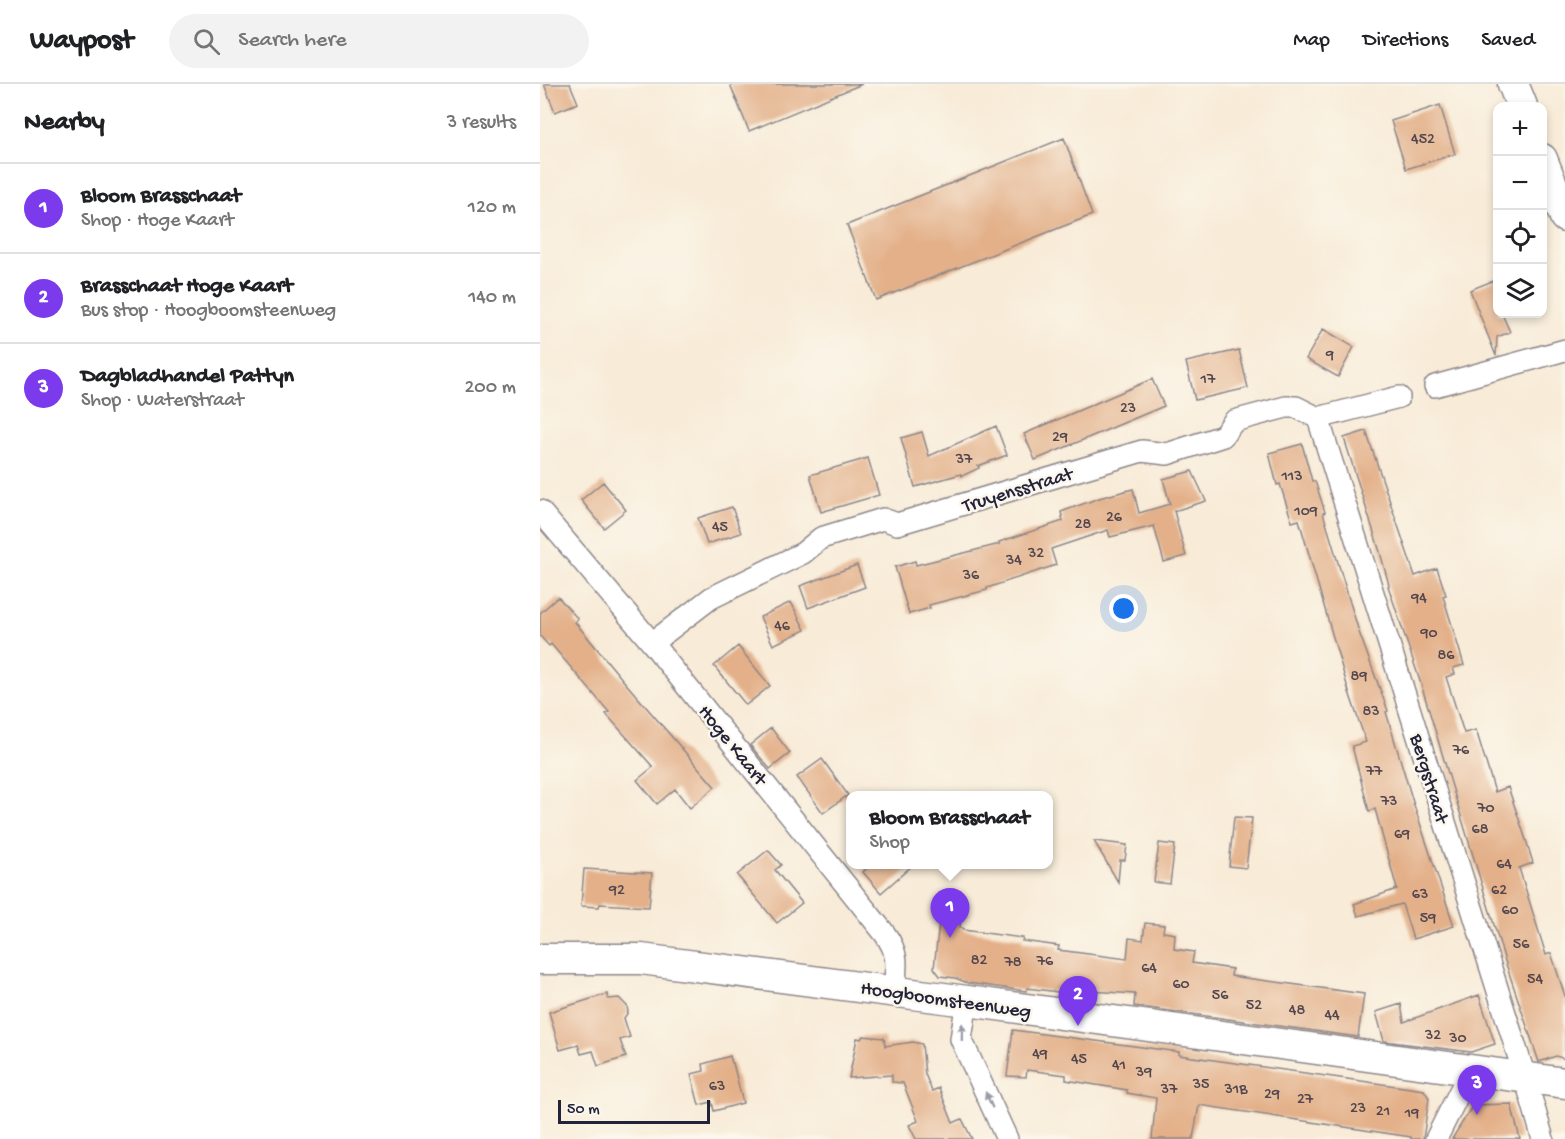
<!DOCTYPE html>
<meta charset="utf-8">
<style>
:root{--surface:#fff;--page:#f2f2f2;--text:#202124;--muted:#757577;--line:#e0e0e0;--accent:#7c3aed}
body{margin:0;font-family:"Gochi Hand",sans-serif;background:var(--page);color:var(--text)}
.controls{position:absolute;right:18px;top:18px;display:grid;overflow:hidden;border-radius:12px;box-shadow:0 3px 9px #0003}
.controls button{width:54px;height:54px;display:grid;place-items:center;padding:0;border:0;border-bottom:2px solid var(--line);background:var(--surface);color:var(--text);font:30px sans-serif}
.scale{position:absolute;left:18px;bottom:15px;width:152px;box-sizing:border-box;padding-left:6px;border:3px solid #22223b;border-top:0;font-size:16px;line-height:21px;white-space:nowrap;color:#22223b;-webkit-text-stroke:4px #fbf7ec;paint-order:stroke}
.you{position:absolute;left:584px;top:525px;width:21px;height:21px;margin:-15px;border:4px solid #fff;border-radius:50%;background:#1a73e8;box-shadow:0 0 0 9px #1a73e833}
.badge{display:grid;place-items:center;width:39px;height:39px;border-radius:50%;background:var(--accent);color:#fff;font-size:20px;font-weight:700}
.pin{position:absolute;translate:-50% -50px;filter:drop-shadow(0 2px 3px #0008)}
.pin::after{content:'';position:absolute;top:32px;width:21px;height:18px;background:inherit;clip-path:polygon(0 0,100% 0,50% 100%)}
.popup{position:absolute;left:306px;top:707px;width:207px;height:78px;box-sizing:border-box;display:grid;place-content:center;border-radius:12px;background:var(--surface);filter:drop-shadow(0 2px 4px #0005);font-size:20px;white-space:nowrap;color:var(--muted)}
.popup b{font-size:22px;color:var(--text)}
.popup::after{content:'';position:absolute;left:50%;top:100%;margin-left:-12px;border:12px solid transparent;border-top-color:var(--surface)}
.list{margin:0;padding:0;list-style:none}
h2{display:flex;justify-content:space-between;align-items:center;height:78px;margin:0;padding:0 24px;font-size:26px}
h2 small{font-size:20px;font-weight:400;color:var(--muted)}
.list li{display:grid;grid-template-columns:39px 1fr auto;gap:18px;align-items:center;box-sizing:border-box;height:90px;padding:0 24px;border-top:2px solid var(--line)}
.list b{display:block;font-size:22px;white-space:nowrap}
.list p{margin:0;font-size:20px;white-space:nowrap;color:var(--muted)}
.list em{font-size:20px;font-style:normal;color:var(--muted)}
.icon{flex:none;width:33px;height:33px;fill:none;stroke:currentColor;stroke-width:2;stroke-linecap:round;stroke-linejoin:round}
.map{position:relative;flex:none;width:1025px;height:1055px;overflow:hidden}
header{display:flex;align-items:center;gap:36px;box-sizing:border-box;height:84px;padding:0 30px;background:var(--surface);border-bottom:2px solid var(--line)}
header strong{font-size:28px}
nav{display:flex;gap:33px;margin-inline-start:auto;font-size:21px}
.search{width:420px;height:54px;background:var(--page);display:flex;align-items:center;gap:15px;box-sizing:border-box;padding:0 21px;border-radius:33px;color:var(--muted);font-size:22px}
main{display:flex}
aside{flex:1;background:var(--surface)}
.map>svg:first-child{display:block}
.building{fill:#e3b089}
.lines{fill:none;stroke-linecap:round;stroke-linejoin:round}
.street-casing{stroke:#8d8689;stroke-width:24}
.secondary-casing{stroke:#8d8689;stroke-width:33}
.street{stroke:#fff;stroke-width:21}
.secondary{stroke:#fff;stroke-width:30}
.oneway{fill:#9c9ca7}
.labels{text-anchor:middle;stroke-width:5;stroke-linejoin:round;paint-order:stroke}
.number-label{font-size:16px;fill:#52464e}
.street-label{font-size:20px;fill:#22223b;stroke:#fbf7ec}
</style>
<header>
<strong>Waypost</strong>
<div class="search"><svg class="icon" aria-label="search" viewBox="0 0 24 24"><circle cx="10" cy="10" r="6"/><path d="M15 15l6 6"/></svg>Search here</div>
<nav><a>Map</a><a>Directions</a><a>Saved</a></nav>
</header>
<main>
<aside>
<h2>Nearby<small>3 results</small></h2>
<ul class="list">
<li><span class="badge">1</span><div><b>Bloom Brasschaat</b><p>Shop · Hoge Kaart</p></div><em>120 m</em></li>
<li><span class="badge">2</span><div><b>Brasschaat Hoge Kaart</b><p>Bus stop · Hoogboomsteenweg</p></div><em>140 m</em></li>
<li><span class="badge">3</span><div><b>Dagbladhandel Pattyn</b><p>Shop · Waterstraat</p></div><em>200 m</em></li>
</ul>
</aside>
<div class="map">
<svg width="1025" height="1055" viewBox="0 0 1025 1055">
<rect width="100%" height="100%" fill="#fbf7ec"/>
<filter id="ink" filterUnits="userSpaceOnUse"><feTurbulence type="fractalNoise" baseFrequency=".0167" numOctaves="2"/><feDisplacementMap in="SourceGraphic" scale="12" xChannelSelector="R" yChannelSelector="G"/><feConvolveMatrix kernelMatrix="1 2 1 2 8 2 1 2 1" color-interpolation-filters="sRGB"/></filter>
<filter id="wash" filterUnits="userSpaceOnUse"><feTurbulence type="fractalNoise" baseFrequency=".008" numOctaves="4" result="noise"/><feDisplacementMap in="SourceGraphic" scale="24" xChannelSelector="R" yChannelSelector="G"/><feGaussianBlur stdDeviation="1.35" result="paint"/><feColorMatrix in="noise" values="0 0 0 0 0 0 0 0 0 0 0 0 0 0 0 0 0 1.4 0 .05"/><feComposite in="paint" operator="in"/></filter>
<g filter="url(#wash)">
<rect width="100%" height="100%" fill="#f8ebd7"/>
<g id="blocks">
<path class="building" d="M4 0H30L38 19 15 28Z
M190 0H322L209 47Z
M900 21 915 70 866 85 851 37Z
M524 54 552 131 336 216 307 141Z
M957 195V230H962L970 248 957 253 956 272 930 206Z
M783 245 814 263 798 293 766 275Z
M699 266 708 304 655 316 646 278Z
M612 295 624 322 495 376 484 350Z
M456 342 467 371 438 382 439 384 422 392 421 390 375 403 361 354 382 348 389 372Z
M826 347 875 492 897 484 906 511 903 512 924 581 913 584 915 590 906 593 924 649 936 646 955 708 968 703 987 759 993 779 979 784 1006 871 1011 869 1025 912V975L1016 972 999 978 965 877 881 600 848 502 849 501 840 468 804 354Z
M762 360 772 397H775L785 428 783 429 819 548 848 627 846 628 873 718 914 842 873 855 862 820 818 832 814 820 857 805 835 725 829 727 812 662 826 658 809 608 759 436 752 438 740 400 737 401 729 369Z
M328 374 339 411 281 428 270 391Z
M652 387 666 417 634 427 646 472 624 478 614 442 570 453 568 446 511 465 516 481 447 504V506L389 521 390 524 369 530 355 483 375 477 376 481 460 460 459 458 523 437 521 428 559 414 593 405 599 429 630 420 623 395Z
M63 398 86 426 64 444 41 416Z
M192 423 201 449 167 460 158 434Z
M317 481 325 503 268 524 260 502Z
M18 513 38 535 35 538 82 595 175 703 150 724 135 705 117 720 97 696 113 683 66 630 69 628 11 560 9 562 0 552V529Z
M251 518 265 546 233 561 220 533Z
M198 562 230 602 206 621 174 582Z
M231 644 250 669 230 685 210 661Z
M282 675 308 711 283 729 257 693Z
M694 733 712 734 706 784 689 782Z
M554 757 587 761 585 776H580L578 798Z
M619 759 635 761 630 800 614 798Z
M228 766 241 781 235 786 262 819 237 839 197 791Z
M331 780H374L341 809 323 788Z
M44 785 112 789 109 823 60 820 59 823 41 822Z
M402 812 423 814 420 844H423V846L483 854 482 857 519 862 518 866 587 875 589 854 603 856 605 839 624 841 623 848 635 850 634 865 654 868 652 879 692 885 691 892 824 910 818 953 594 922 595 910 552 907 551 916 533 914 534 910 487 904 486 907 428 899 415 894 400 892 394 884Z
M67 910 68 915 79 914 87 922 88 928 84 934 90 953 80 956 86 973 58 982 53 967 41 970 38 961 20 966 9 928Z
M939 911 955 960 931 968 844 957 836 928 861 920 864 938Z
M473 946 639 968V971L884 1006 889 1014 883 1055H871V1053L659 1021 653 1055H612L616 1014 587 1009V1006L526 996V991L487 986 486 993 467 992Z
M323 952 344 954 345 962 373 958 382 960 385 990 392 1007 399 1004 413 1039 422 1035 432 1055H376L369 1041 378 1037 363 999 352 998V991L309 994 317 954 321 955Z
M190 972 192 979H193L203 1019 174 1027 172 1018 159 1021 151 990 164 987 163 980Z
M971 1020 980 1055H912L933 1021Z"/>
</g>
</g>
<g filter="url(#ink)">
<use href="#blocks" fill-opacity="0" stroke="#8d8689" stroke-width="1.5"/>
<g class="lines">
<defs>
<path id="street" d="M895 302 1025 266
M778 334 985 993 1003 1055
M0 427 112 559 345 850C360 871 356 882 354 907
M112 559 171 514 263 469 281 454 343 435 357 440 602 367 627 370 683 352 694 337 746 323H756L778 334 859 313
M427 917 421 955 467 1055
M896 1055 931 985"/>
<path id="secondary" d="M973 0 982 22
M1002 75 1025 133
M0 875H101L427 917 1025 999"/>
</defs>
<use href="#street" class="street-casing"/>
<use href="#secondary" class="secondary-casing"/>
<use href="#street" class="street"/>
<use href="#secondary" class="secondary"/>
</g>
<defs><path id="oneway-solid" d="M-6-.8H1V-3.2L6.5 0L1 3.2V.8H-6Z" transform="scale(1.5)"/></defs>
<g class="oneway">
<use href="#oneway-solid" transform="translate(422 948) rotate(-89)"/>
<use href="#oneway-solid" transform="translate(449 1016) rotate(-114)"/>
</g>
</g>
<g class="labels">
<g class="number-label">
<text x="883" y="59">452</text>
<text x="790" y="275">9</text>
<text x="668" y="299">17</text>
<text x="588" y="328">23</text>
<text x="520" y="357">29</text>
<text x="424" y="379">37</text>
<text x="752" y="396">113</text>
<text x="766" y="431">109</text>
<text x="574" y="437">26</text>
<text x="543" y="444">28</text>
<text x="180" y="447">45</text>
<text x="496" y="473">32</text>
<text x="474" y="480">34</text>
<text x="431" y="495">36</text>
<text x="879" y="518">94</text>
<text x="242" y="546">46</text>
<text x="889" y="553">90</text>
<text x="906" y="575">86</text>
<text x="819" y="596">89</text>
<text x="831" y="631">83</text>
<text x="921" y="670">76</text>
<text x="834" y="691">77</text>
<text x="849" y="721">73</text>
<text x="946" y="728">70</text>
<text x="940" y="749">68</text>
<text x="862" y="754">69</text>
<text x="964" y="784">64</text>
<text x="77" y="810">92</text>
<text x="959" y="810">62</text>
<text x="880" y="814">63</text>
<text x="970" y="830">60</text>
<text x="888" y="838">59</text>
<text x="981" y="864">56</text>
<text x="439" y="880">82</text>
<text x="505" y="881">76</text>
<text x="473" y="882">78</text>
<text x="609" y="888">64</text>
<text x="995" y="899">54</text>
<text x="641" y="904">60</text>
<text x="680" y="915">56</text>
<text x="714" y="925">52</text>
<text x="757" y="930">48</text>
<text x="792" y="935">44</text>
<text x="893" y="955">32</text>
<text x="918" y="958">30</text>
<text x="500" y="974">49</text>
<text x="539" y="979">45</text>
<text x="579" y="985">41</text>
<text x="604" y="992">39</text>
<text x="661" y="1004">35</text>
<text x="177" y="1006">63</text>
<text x="629" y="1009">37</text>
<text x="696" y="1009">31B</text>
<text x="732" y="1014">29</text>
<text x="765" y="1019">27</text>
<text x="818" y="1028">23</text>
<text x="843" y="1031">21</text>
<text x="872" y="1033">19</text>
</g>
<g class="street-label">
<text transform="translate(477 404) rotate(-17)" y="7">Truyensstraat</text>
<text transform="translate(194 660) rotate(51)" y="7">Hoge Kaart</text>
<text transform="translate(891 694) rotate(73)" y="7">Bergstraat</text>
<text transform="translate(406 914) rotate(8)" y="7">Hoogboomsteenweg</text>
</g>
</g>
</svg>
<div class="controls">
<button>+</button>
<button>−</button>
<button><svg class="icon" aria-label="locate" viewBox="0 0 24 24"><circle cx="12" cy="12" r="6"/><path d="M12 2v4M12 18v4M2 12h4M18 12h4"/></svg></button>
<button><svg class="icon" aria-label="layers" viewBox="0 0 24 24"><path d="M12 4l9 5-9 5-9-5zM3 14l9 5 9-5"/></svg></button>
</div>
<div class="scale">50 m</div>
<div class="you"></div>
<div class="pin badge" style="left:410px;top:854px">1</div>
<div class="popup"><b>Bloom Brasschaat</b>Shop</div>
<div class="pin badge" style="left:538px;top:942px">2</div>
<div class="pin badge" style="left:937px;top:1031px">3</div>
</div>
</main>
